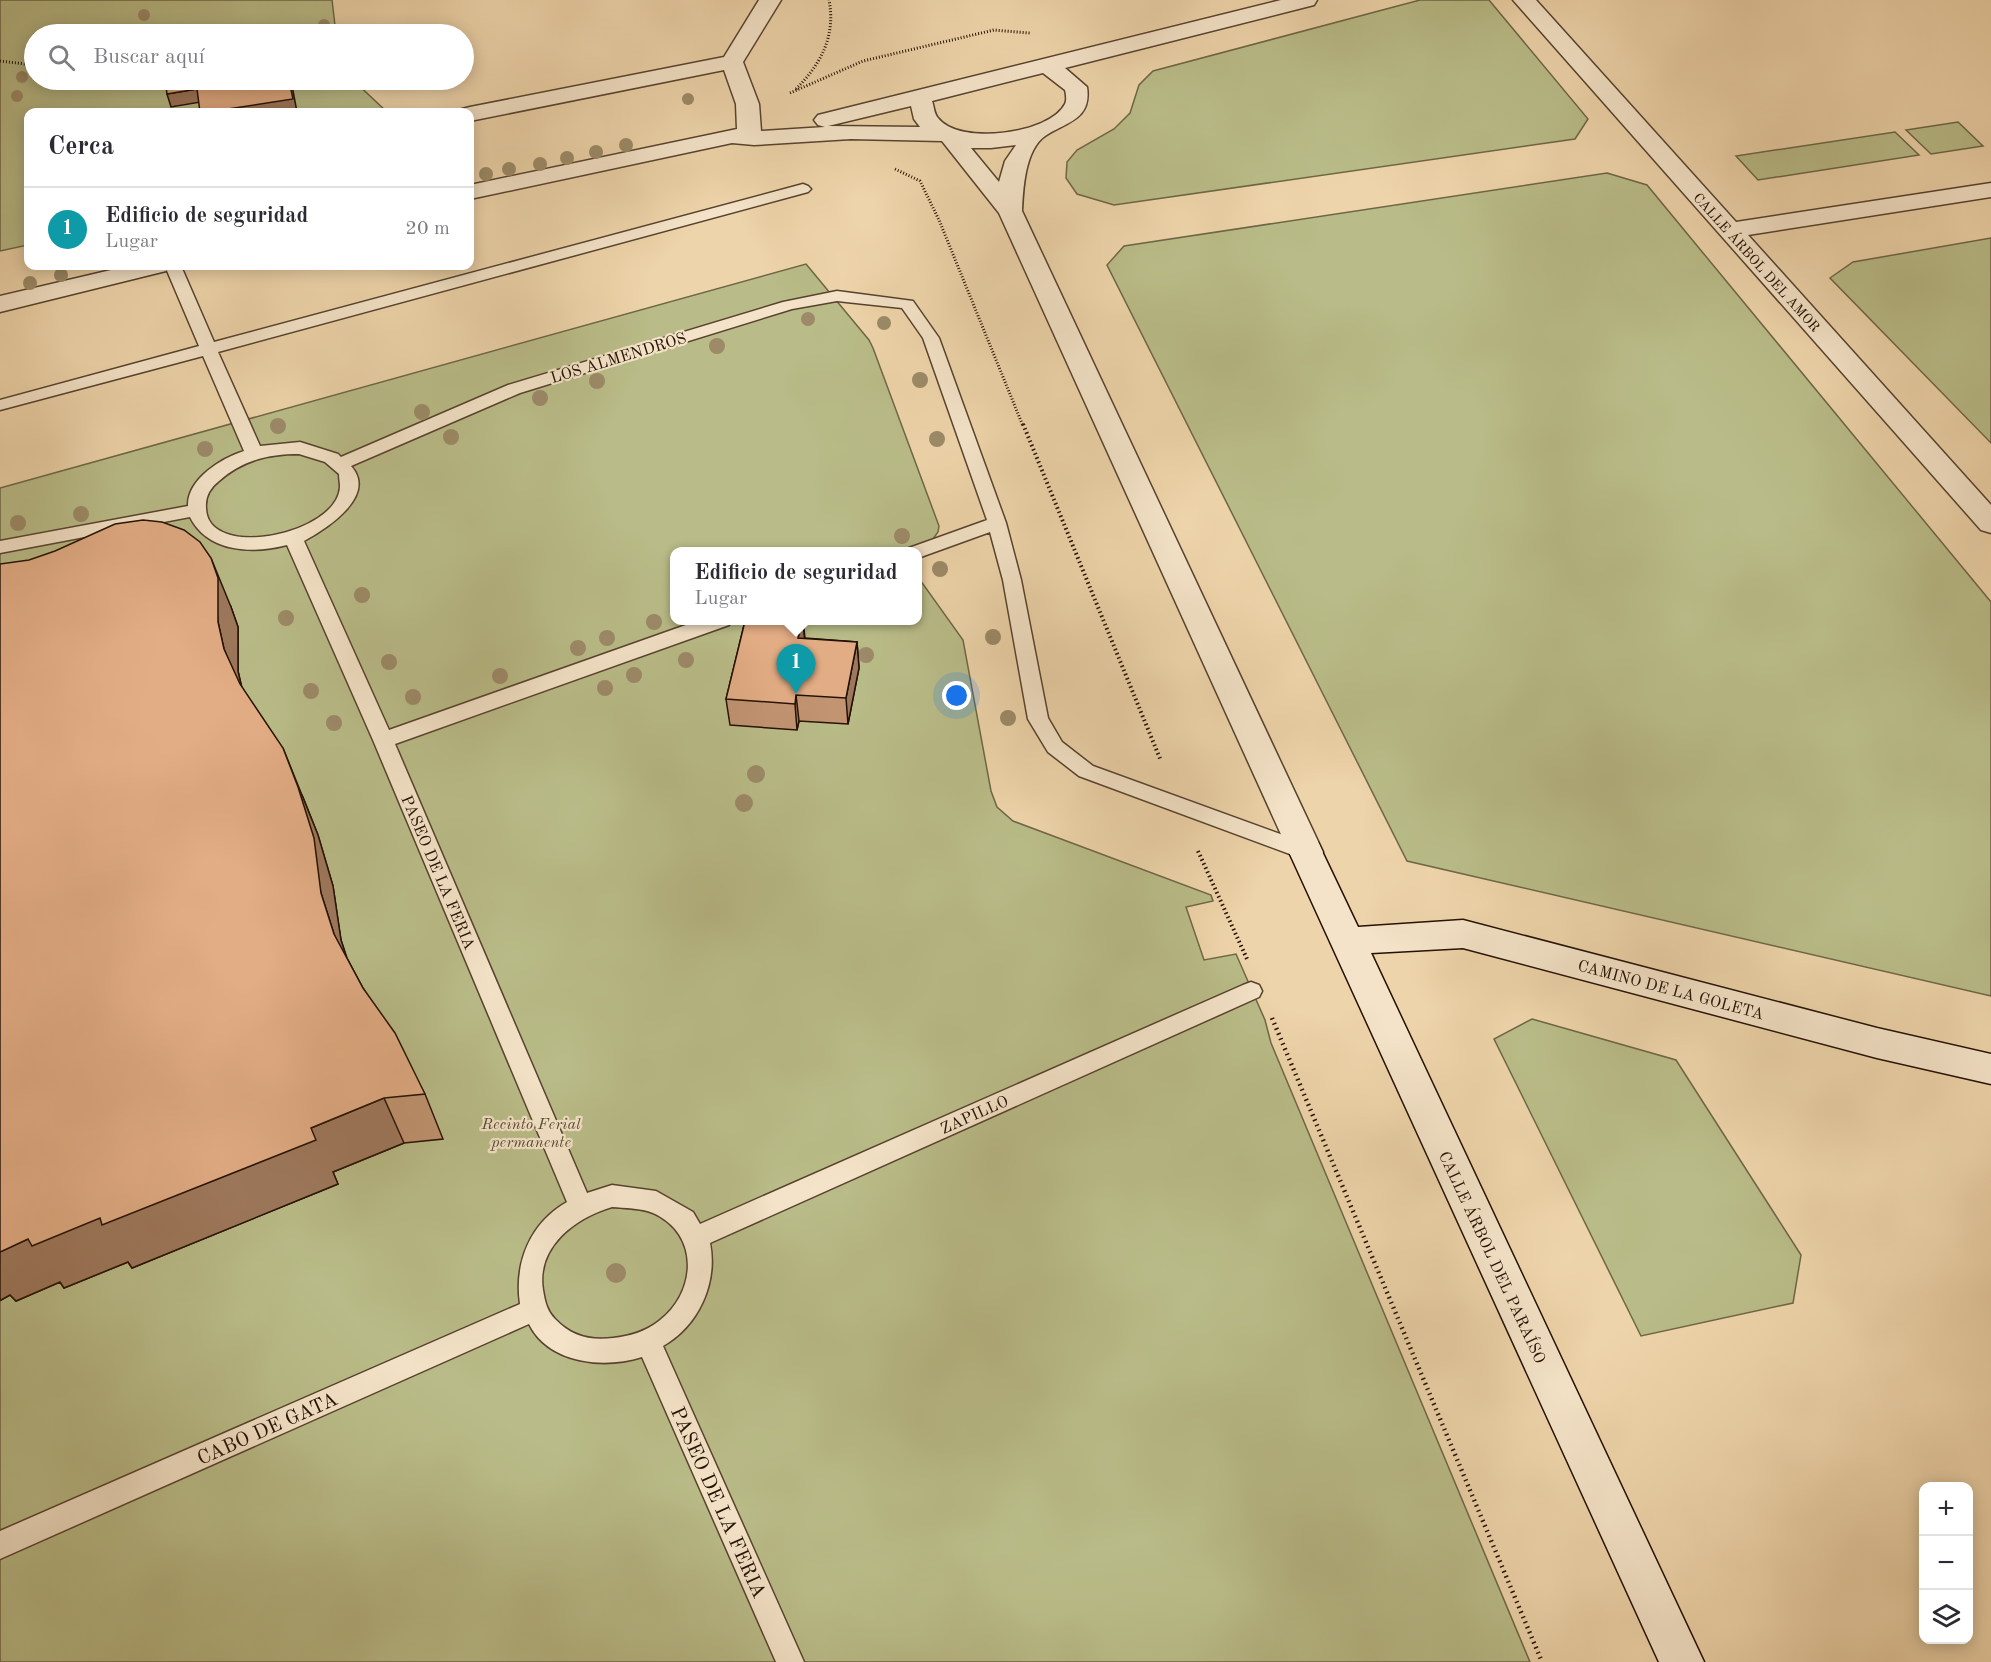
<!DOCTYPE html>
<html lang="es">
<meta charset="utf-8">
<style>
:root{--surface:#fff;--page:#f7f7f7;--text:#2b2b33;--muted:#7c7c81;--line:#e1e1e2;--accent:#111827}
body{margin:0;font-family:"Old Standard TT",serif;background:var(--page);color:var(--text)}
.controls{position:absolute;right:18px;bottom:18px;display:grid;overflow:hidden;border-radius:12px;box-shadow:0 3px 15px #0003}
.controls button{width:54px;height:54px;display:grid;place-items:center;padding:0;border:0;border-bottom:2px solid var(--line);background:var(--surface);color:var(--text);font:30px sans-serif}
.you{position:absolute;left:957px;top:696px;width:21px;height:21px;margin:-15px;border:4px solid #fff;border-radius:50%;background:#1a73e8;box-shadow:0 0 0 9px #1a73e833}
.badge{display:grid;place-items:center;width:39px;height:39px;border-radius:50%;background:var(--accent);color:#fff;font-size:20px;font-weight:700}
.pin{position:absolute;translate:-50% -50px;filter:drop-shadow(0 2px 3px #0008)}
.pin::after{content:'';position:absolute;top:32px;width:21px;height:18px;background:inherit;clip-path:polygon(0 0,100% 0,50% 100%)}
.popup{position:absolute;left:670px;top:547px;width:252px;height:78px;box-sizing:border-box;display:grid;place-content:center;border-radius:12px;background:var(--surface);filter:drop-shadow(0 2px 4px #0005);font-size:20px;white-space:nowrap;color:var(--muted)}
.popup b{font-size:22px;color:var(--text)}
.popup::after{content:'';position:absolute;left:50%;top:100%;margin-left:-12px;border:12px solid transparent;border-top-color:var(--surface)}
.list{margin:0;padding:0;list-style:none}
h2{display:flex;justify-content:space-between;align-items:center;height:78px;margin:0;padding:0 24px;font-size:26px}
h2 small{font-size:20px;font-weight:400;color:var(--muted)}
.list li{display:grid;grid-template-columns:39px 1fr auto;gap:18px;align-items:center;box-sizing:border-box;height:84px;padding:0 24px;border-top:2px solid var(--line)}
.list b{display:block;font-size:22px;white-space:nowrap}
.list p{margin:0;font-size:20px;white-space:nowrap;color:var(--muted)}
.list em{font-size:20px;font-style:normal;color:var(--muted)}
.icon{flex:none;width:33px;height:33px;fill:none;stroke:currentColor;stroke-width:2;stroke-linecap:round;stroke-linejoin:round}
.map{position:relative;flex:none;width:1991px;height:1662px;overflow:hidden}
.search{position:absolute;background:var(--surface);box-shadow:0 3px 15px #0003;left:24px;top:24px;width:450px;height:66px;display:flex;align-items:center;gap:15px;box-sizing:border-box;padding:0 21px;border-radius:33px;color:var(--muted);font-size:22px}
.panel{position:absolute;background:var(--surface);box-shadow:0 3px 15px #0003;left:24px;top:108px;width:450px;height:162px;border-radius:12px}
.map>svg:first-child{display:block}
.green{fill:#b9bc88;stroke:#6f6646;stroke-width:1.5}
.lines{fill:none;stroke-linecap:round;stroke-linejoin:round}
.lane-casing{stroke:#57422e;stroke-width:3}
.street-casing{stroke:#57422e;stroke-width:3}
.secondary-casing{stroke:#251104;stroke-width:3}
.path-far2{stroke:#251104;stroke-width:3;stroke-dasharray:1 2;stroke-linecap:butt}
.path-far1{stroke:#251104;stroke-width:4;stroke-dasharray:1.5 3;stroke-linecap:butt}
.path{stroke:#251104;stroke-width:4.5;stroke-dasharray:1.5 4;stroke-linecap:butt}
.lane{fill:#f4e3c8;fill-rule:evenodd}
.street{fill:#f4e3c8;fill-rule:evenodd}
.secondary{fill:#f4e3c8;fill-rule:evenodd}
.tree{fill:#9c8a68}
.wall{fill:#c29472;stroke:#251104;stroke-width:1.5}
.shaded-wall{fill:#9e785c;stroke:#251104;stroke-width:1.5}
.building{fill:#e2ac84;stroke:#251104;stroke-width:1.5}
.labels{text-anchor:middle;stroke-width:4.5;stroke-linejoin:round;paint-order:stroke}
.far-street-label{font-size:14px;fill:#251104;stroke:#f4e3c8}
.street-label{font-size:16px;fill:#251104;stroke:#f4e3c8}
.park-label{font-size:16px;font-style:italic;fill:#594d32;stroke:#f4e3c8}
.near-street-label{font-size:20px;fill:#251104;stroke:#f4e3c8}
</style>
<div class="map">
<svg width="1991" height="1662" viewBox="0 0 1991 1662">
<rect width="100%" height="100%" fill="#eed4aa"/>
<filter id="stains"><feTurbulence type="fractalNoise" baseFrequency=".00333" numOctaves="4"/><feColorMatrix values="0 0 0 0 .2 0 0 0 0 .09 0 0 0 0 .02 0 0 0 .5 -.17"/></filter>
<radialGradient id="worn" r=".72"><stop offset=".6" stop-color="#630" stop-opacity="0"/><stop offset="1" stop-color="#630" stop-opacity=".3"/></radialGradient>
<path class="green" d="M0 0H332L336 34H34V80H353L387 112H28V245L0 251Z
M1420 0H1489L1588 119 1575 139 1114 205 1077 194 1066 178 1067 162 1077 150 1114 129 1130 113 1139 85 1153 71Z
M1958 122 1983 146 1931 154 1906 130Z
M1895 132 1919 155 1758 180 1736 156Z
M1607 173 1647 185 1991 602V996L1407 861 1107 265 1124 246Z
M1991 238V443L1830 278 1853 262Z
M806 264 869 340 873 348 939 526 938 532 918 560V566V552H674V620H918V577L963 640 991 791 997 807 1013 821 1211 895 1213 901 1186 907 1204 960 1236 954 1265 1020 1271 1043 1530 1662H0V488Z
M1532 1019 1676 1060 1801 1255 1793 1303 1641 1336 1494 1039Z"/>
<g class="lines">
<defs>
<path id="lane" d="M803 184 808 186 811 189 808 192 218 352 260 446 300 442 338 454 341 457 508 385 783 302 837 291 913 301 939 338 1006 523 1021 580 1048 718 1062 742 1093 766 1313 846 1317 852 1313 858 1306 860 1079 776 1048 752 1028 719 1003 580 990 532 918 558V552H907L909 548 987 520 923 338 902 308 837 301 792 309 520 393 351 466C378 496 326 529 304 541L389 730 700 620H731L729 625 395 744 587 1193 612 1185 656 1191 693 1212 700 1224 1243 985 1251 982 1259 985 1262 991 1259 997 710 1243C718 1284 698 1326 663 1346L804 1662H776L642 1357C604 1369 549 1364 529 1324L0 1559V1531L520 1304C514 1263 530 1223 567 1202L373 740 287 545C253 554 208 553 190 517L0 553V541L188 506C187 479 222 458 244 451L203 356 0 410V400L199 346 165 266H181L214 342ZM299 454 325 462 339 474C339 478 340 483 340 487 337 535 207 561 206 508 205 497 210 488 219 481 243 460 269 454 299 454ZM612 1207C624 1208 641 1208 653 1213 700 1234 697 1292 659 1321 645 1332 630 1336 613 1338 590 1341 571 1336 555 1319 547 1311 545 1302 543 1290 536 1247 575 1218 612 1207Z"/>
<path id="street" d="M759 0H781L743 62 759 104 761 131 825 127 818 125 814 120 818 115 1281 0H1317L1314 5 1065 68 1087 87C1092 120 1066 122 1045 136 1025 150 1023 189 1022 211L1323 852 1318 861 1306 865 1294 861 1289 852 999 213 942 141 851 139 754 145 732 143 470 199V185L737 129 736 104 724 70 470 121V112H460L462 109 470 107 724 57ZM1043 73 1065 90C1066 94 1067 100 1065 104 1050 134 959 146 938 118 934 114 934 106 932 101ZM911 106 914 119 920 127 828 126ZM1016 145 1005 161 999 182 971 148H991Z
M1513 0H1536L1736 222 1991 183V197L1748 235 1991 505V533L1981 530Z
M128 266H170L166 271 0 312V296Z"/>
<path id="secondary" d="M1306 839 1318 843 1358 927 1463 920 1877 1028 1991 1054V1084L1877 1058 1463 948 1371 953 1704 1662H1659L1289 852 1294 843Z"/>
</defs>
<use href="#lane" class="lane-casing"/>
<use href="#street" class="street-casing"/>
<use href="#secondary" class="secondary-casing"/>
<path class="path-far2" d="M0 61 34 65
M796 89C821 64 836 36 829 0
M790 93 863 61 994 30 1030 33
M895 169 920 181 939 220 1023 426"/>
<path class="path-far1" d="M1023 424 1161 761
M1198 851 1247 959"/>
<path class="path" d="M1272 1018 1542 1662"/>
<use href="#lane" class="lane"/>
<use href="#street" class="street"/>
<use href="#secondary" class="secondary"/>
</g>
<g class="tree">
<circle cx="144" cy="15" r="6"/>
<circle cx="324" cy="25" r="6"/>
<circle cx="22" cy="77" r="6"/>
<circle cx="17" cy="96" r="6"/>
<circle cx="688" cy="99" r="6"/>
<circle cx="626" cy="145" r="7"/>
<circle cx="596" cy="152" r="7"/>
<circle cx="567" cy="158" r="7"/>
<circle cx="540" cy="164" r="7"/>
<circle cx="509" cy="169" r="7"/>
<circle cx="486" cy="174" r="7"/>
<circle cx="61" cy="275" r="7"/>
<circle cx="30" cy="283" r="7"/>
<circle cx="808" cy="319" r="7"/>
<circle cx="884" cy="323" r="7"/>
<circle cx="717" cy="346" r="8"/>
<circle cx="920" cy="380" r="8"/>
<circle cx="597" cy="381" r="8"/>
<circle cx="540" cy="398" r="8"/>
<circle cx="422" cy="412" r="8"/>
<circle cx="278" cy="426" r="8"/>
<circle cx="451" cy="437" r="8"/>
<circle cx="937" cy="439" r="8"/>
<circle cx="205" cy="449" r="8"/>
<circle cx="81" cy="514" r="8"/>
<circle cx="18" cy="523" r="8"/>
<circle cx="902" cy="536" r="8"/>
<circle cx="940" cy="569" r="8"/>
<circle cx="362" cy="595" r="8"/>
<circle cx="286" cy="618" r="8"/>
<circle cx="654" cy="622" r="8"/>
<circle cx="993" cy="637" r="8"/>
<circle cx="607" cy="638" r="8"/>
<circle cx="578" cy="648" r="8"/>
<circle cx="866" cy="655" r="8"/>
<circle cx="686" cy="660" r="8"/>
<circle cx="389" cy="662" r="8"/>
<circle cx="634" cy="675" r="8"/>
<circle cx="500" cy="676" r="8"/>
<circle cx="605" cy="688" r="8"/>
<circle cx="311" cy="691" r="8"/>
<circle cx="413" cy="697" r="8"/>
<circle cx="1008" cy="718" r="8"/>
<circle cx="334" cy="723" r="8"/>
<circle cx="756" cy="774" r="9"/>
<circle cx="744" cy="803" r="9"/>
<circle cx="616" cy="1273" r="10"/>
</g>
<path class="wall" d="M231 607 238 627V671L242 688 303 797 318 835 333 886 341 940 347 958 363 988 425 1094 443 1139 404 1143 333 1172 338 1184 132 1268 128 1262 64 1288 60 1282 16 1301 10 1295 1 1300Z
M745 621H803L805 638 857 642 859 668 848 724 799 721 797 730 730 725 726 699Z"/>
<path class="shaded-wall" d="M289 80H291L297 112H208Z
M197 89 201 102 171 107 167 94Z
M211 558 231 607 238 627V671L244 698 224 649 218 622Z
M802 621H803L805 645 798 638Z
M857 642 859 668 848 724 846 698Z
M796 695 799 721 797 730 795 704Z
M283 748 318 835 333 886 341 940 354 981 334 934 321 893Z
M384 1098 404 1143 333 1172 338 1184 132 1268 128 1262 64 1288 60 1282 16 1301 10 1295 1 1300 0 1299V1252L28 1239 100 1218 311 1128Z"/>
<path class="building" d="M228 31 229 34H208Z
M165 80H289L293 99 208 112H200L197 89 167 94Z
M143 520 162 522 184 530 200 542 211 558 218 578V622L224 649 240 684 283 748 298 787 314 838 321 893 334 934 363 988 395 1033 425 1094 384 1098 311 1128 316 1140 102 1225 100 1218 32 1246 28 1239 0 1252V564L29 560 55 551 115 524Z
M745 621H802L798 638 857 642 846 698 796 695 795 704 726 699Z"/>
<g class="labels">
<g class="far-street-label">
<text transform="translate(1757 262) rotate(48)" y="5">CALLE ÁRBOL DEL AMOR</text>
</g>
<g class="street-label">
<text transform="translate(618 357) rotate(-17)" y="6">LOS ALMENDROS</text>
<text transform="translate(439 872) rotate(67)" y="6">PASEO DE LA FERIA</text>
<text transform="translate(1671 989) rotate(15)" y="6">CAMINO DE LA GOLETA</text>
<text transform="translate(974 1114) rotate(-24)" y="6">ZAPILLO</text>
<text transform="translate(1493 1257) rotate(65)" y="6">CALLE ÁRBOL DEL PARAÍSO</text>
</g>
<g class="park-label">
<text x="531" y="1129">Recinto Ferial<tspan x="531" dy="18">permanente</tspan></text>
</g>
<g class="near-street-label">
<text transform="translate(267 1428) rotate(-24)" y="7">CABO DE GATA</text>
<text transform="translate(719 1502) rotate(66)" y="7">PASEO DE LA FERIA</text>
</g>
</g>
<rect width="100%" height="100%" filter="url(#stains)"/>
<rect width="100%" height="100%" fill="url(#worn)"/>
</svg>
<div class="controls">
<button>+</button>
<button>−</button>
<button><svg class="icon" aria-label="layers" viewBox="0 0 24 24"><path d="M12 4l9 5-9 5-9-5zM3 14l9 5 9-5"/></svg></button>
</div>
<div class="you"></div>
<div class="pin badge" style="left:796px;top:694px;background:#0f9aa8">1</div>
<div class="popup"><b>Edificio de seguridad</b>Lugar</div>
<div class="search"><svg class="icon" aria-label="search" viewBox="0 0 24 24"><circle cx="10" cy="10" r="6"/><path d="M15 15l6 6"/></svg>Buscar aquí</div>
<section class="panel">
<h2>Cerca<small></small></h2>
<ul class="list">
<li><span class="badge" style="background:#0f9aa8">1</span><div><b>Edificio de seguridad</b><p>Lugar</p></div><em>20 m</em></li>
</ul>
</section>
</div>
